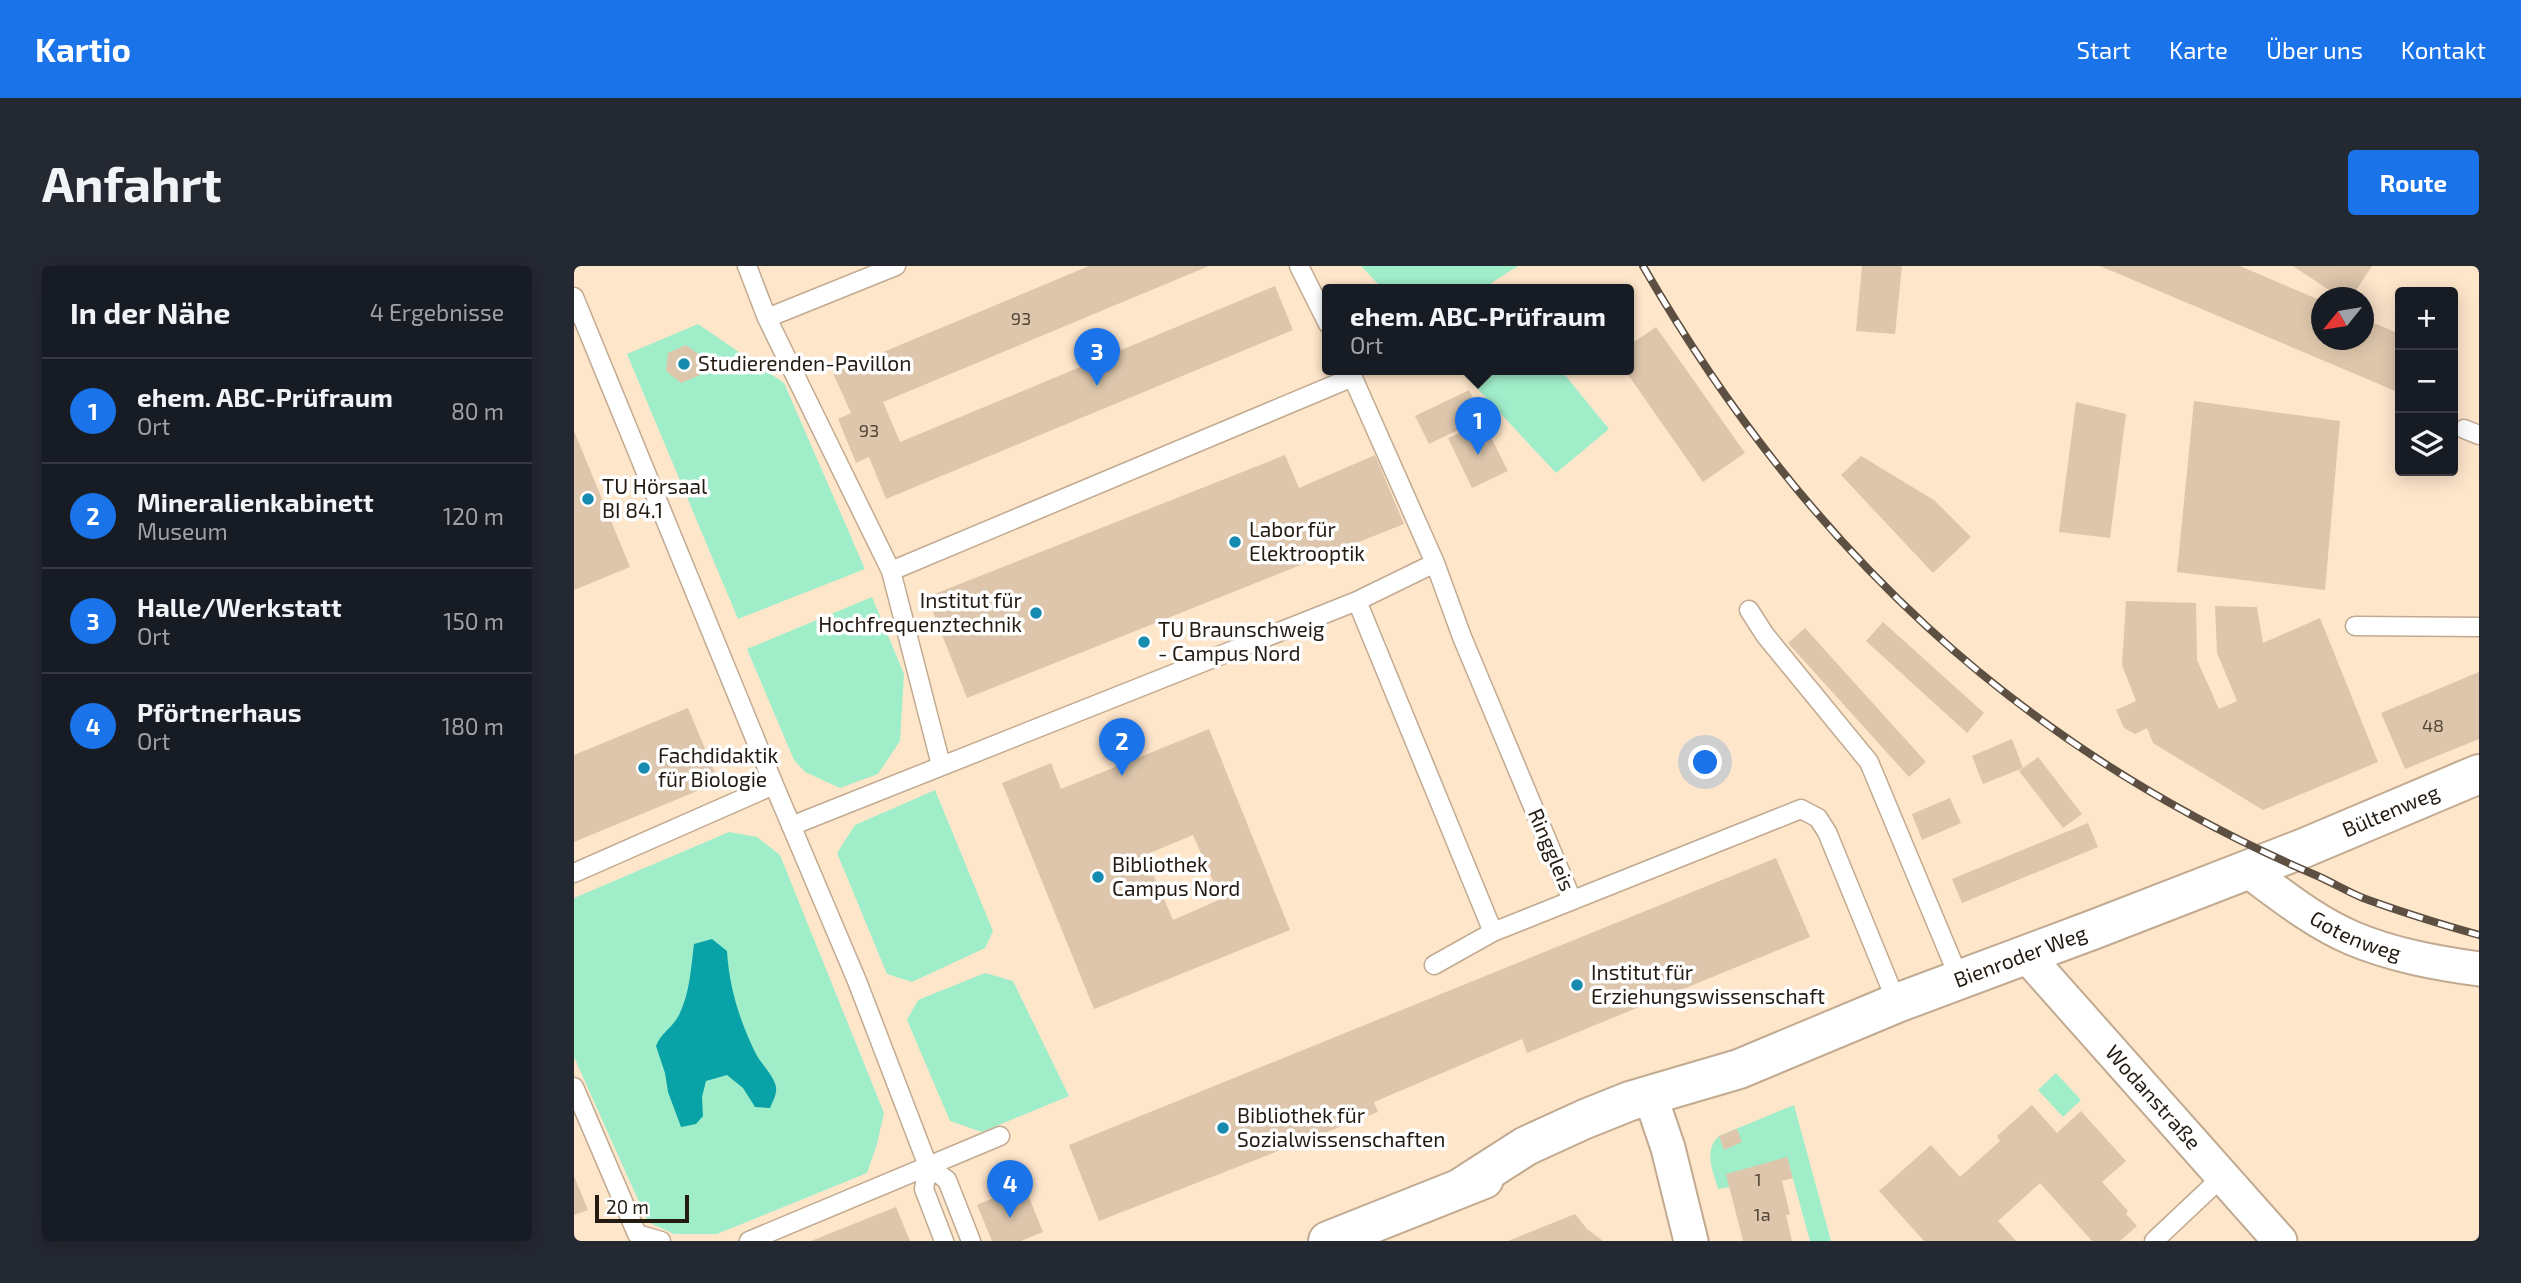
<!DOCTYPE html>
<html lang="de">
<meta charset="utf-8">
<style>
:root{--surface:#171b24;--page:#242831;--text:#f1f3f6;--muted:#9ea1a6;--line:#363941;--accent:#1a73e8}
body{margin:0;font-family:"Exo 2",sans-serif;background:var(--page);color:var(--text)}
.controls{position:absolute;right:21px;top:21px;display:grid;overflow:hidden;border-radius:7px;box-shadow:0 4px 18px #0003}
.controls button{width:63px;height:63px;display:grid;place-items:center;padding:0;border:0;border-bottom:2px solid var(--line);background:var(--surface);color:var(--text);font:35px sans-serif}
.compass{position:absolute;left:1737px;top:21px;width:63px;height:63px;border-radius:50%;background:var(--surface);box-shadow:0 4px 18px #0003;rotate:240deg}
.scale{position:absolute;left:21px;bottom:18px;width:94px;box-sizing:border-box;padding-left:7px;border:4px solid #241b12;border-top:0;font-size:19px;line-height:24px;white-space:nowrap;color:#241b12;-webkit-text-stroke:5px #fff;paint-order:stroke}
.you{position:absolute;left:1132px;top:497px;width:24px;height:24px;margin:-18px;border:5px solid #fff;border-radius:50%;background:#1a73e8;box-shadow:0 0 0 10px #1a73e833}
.badge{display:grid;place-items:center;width:46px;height:46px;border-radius:50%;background:var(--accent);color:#fff;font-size:23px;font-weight:700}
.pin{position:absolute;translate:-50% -58px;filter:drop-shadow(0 2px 4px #0008)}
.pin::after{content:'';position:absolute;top:37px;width:24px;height:21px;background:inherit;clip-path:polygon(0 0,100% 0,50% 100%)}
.popup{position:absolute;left:748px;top:18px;width:312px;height:91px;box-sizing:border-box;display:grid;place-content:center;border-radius:7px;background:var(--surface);filter:drop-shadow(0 2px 5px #0005);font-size:23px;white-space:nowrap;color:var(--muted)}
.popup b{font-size:26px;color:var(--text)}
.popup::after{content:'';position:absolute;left:50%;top:100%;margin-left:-14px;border:14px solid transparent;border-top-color:var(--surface)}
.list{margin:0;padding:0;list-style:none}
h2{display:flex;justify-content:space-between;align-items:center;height:91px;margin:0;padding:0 28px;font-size:30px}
h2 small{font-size:23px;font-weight:400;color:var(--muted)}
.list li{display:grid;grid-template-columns:46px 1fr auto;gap:21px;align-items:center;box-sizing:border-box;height:105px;padding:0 28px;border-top:2px solid var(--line)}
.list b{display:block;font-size:26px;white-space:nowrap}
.list p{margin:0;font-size:23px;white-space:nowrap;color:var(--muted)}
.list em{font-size:23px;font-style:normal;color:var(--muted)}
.icon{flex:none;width:38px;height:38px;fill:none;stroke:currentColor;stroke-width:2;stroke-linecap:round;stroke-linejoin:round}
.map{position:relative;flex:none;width:1905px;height:975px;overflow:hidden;border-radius:7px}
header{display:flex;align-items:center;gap:42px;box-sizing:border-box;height:98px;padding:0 35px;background:var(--accent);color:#fff}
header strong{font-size:33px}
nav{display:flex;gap:38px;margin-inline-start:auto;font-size:24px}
.intro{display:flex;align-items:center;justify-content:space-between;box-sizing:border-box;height:168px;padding:0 42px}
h1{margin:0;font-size:49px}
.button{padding:18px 32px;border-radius:7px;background:var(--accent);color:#fff;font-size:24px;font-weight:700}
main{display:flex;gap:42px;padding:0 42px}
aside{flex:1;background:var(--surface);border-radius:7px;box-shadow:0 4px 18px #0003}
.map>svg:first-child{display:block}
.green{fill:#a0edca}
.water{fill:#09a3a7}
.building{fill:#ddc6ab;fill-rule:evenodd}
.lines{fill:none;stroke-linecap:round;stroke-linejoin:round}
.service-casing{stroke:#c1aa90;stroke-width:21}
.minor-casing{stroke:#c1aa90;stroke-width:37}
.secondary-casing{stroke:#c1aa90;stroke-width:42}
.service{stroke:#fff;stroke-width:18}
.minor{stroke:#fff;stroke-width:33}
.secondary{stroke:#fff;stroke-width:38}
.rail-casing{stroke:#5d5043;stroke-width:8}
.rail{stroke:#fff;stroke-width:5;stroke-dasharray:16;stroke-linecap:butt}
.poi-dot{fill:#168baf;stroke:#fff;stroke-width:2.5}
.labels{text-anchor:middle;stroke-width:7;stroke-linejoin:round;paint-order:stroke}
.number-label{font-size:18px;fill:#524638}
.poi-label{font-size:21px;fill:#241b12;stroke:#fff;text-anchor:start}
.street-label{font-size:21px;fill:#241b12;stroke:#fff}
</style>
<header>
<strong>Kartio</strong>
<nav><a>Start</a><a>Karte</a><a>Über uns</a><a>Kontakt</a></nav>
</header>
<div class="intro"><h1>Anfahrt</h1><a class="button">Route</a></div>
<main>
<aside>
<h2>In der Nähe<small>4 Ergebnisse</small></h2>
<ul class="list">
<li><span class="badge">1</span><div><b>ehem. ABC-Prüfraum</b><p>Ort</p></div><em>80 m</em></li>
<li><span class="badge">2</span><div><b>Mineralienkabinett</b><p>Museum</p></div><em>120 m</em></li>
<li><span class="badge">3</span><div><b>Halle/Werkstatt</b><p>Ort</p></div><em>150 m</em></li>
<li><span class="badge">4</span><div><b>Pförtnerhaus</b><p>Ort</p></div><em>180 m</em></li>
</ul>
</aside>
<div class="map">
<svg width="1905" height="975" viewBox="0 0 1905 975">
<rect width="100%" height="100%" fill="#fee6cb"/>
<path class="green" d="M787 0H944L917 17 921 23H809Z
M124 58 210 117 291 303 164 353 53 88Z
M885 103H986L1035 163 982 207Z
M298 331 330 408 326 475 304 508 266 522 231 506 220 494 173 383Z
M361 524 419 665 411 682 338 716 313 708 263 587 281 559Z
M155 566 183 571 206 589 310 847 303 878 293 907 143 968H100L74 956 0 791V632Z
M411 707 439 715 495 830 408 866 376 855 333 754 344 734Z
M1482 807 1507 834 1489 851 1464 824Z
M1220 839 1257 975H1236L1213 891 1155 921 1144 923C1139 905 1129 885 1145 870Z"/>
<path class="water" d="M138 673 153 685C155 721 166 756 182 788 188 799 200 810 202 821 203 828 199 835 196 842L181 841 169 822 153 809 132 815 128 831 129 850 122 858 107 861 94 826 91 807 82 780C87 767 99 761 105 749 116 727 117 701 120 678Z"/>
<path class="building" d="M515 0H635L309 136 326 176 701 20 719 64 312 233 295 191 282 197 264 153 277 147 259 107Z
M1288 0H1328L1321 68 1282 65Z
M1526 0H1666L1748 35V74H1790V53L1826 68V127Z
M1719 0H1798L1777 32H1767Z
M1082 61 1171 187 1129 216 1050 103H1054V80Z
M112 79 127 90 126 109 107 117 92 105 94 87Z
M895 124 909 152 855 178 841 150Z
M1620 135 1766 155 1751 324 1603 306Z
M1502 136 1552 148 1536 272 1485 266Z
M909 156 934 205 898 222 874 172Z
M0 165 56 301 0 324Z
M711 189 725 222 801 189 830 258 393 432 353 331Z
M1287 190 1360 234 1397 271 1359 307 1267 209Z
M1552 335 1622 337 1623 394 1645 443 1663 435 1643 387 1641 340 1683 341 1689 377 1746 352 1804 496 1689 544 1579 477 1573 462 1561 468 1550 462 1542 444 1562 435 1548 399Z
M1309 356 1410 447 1393 467 1292 375Z
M1231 362 1352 496 1335 511 1214 377Z
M1905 406V473L1831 503 1807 447Z
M114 442 145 516 0 576V489Z
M635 463 716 664 520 743 428 517 477 497 487 523ZM619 569 647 633 599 654 571 589Z
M1438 473 1449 502 1409 518 1398 490Z
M1464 491 1508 548 1489 562 1445 505Z
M1376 532 1387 557 1348 574 1338 548Z
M1514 557 1524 581 1388 637 1378 613Z
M1202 592 1236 671 953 787 948 773 800 836 804 846 525 955 495 879Z
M1458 839 1483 867 1507 845 1552 895 1528 916 1554 945 1552 948 1563 960 1546 975H1518L1466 917 1424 955 1442 975H1350L1305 925 1357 879 1386 911 1426 875 1423 870Z
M1163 863 1168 876 1150 884 1145 870Z
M1213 891 1219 912 1208 915 1216 948 1212 949 1218 975H1169L1152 908Z
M0 910 14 944 0 949Z
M450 919 469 966 447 975H418L403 939Z
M322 941 336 975H237Z
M1001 948 1013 963 1029 975H934Z"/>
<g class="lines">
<defs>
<path id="service" d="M173 0 193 52 317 305 367 499
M725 0 754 58
M0 31 200 519 283 715 354 900 373 914 397 975
M193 52 322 0
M775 103 861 297 888 371 998 634
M1890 163 1905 169
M317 305 779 111
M783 335 919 666
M1175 344 1191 369 1295 496 1386 714
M1781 360 1905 361
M217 560 783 335 861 297
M0 607 200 519
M860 699 919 666 1227 543 1244 552 1253 566 1323 737
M0 821 63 968 87 975
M354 900 350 923 370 975
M175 975 426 870
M1580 975 1649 910"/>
<g id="minor">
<path id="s1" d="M1673 604C1706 628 1740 656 1778 672 1818 689 1862 697 1905 703"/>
<path id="s2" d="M1452 689 1706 975"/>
<path d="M1076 829 1094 882 1117 975"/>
</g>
<g id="secondary">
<path id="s3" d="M888 921 952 880 1011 853 1056 835 1165 803 1323 737 1521 663 1730 582 1905 508"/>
<path d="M754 975 910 913"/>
</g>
</defs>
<use href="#service" class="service-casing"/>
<use href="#minor" class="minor-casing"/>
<use href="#secondary" class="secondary-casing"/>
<use href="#service" class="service"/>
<use href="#minor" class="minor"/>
<use href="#secondary" class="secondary"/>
<defs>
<path id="rail" d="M1069 0C1230 279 1442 480 1739 608 1756 615 1772 625 1789 632 1827 646 1866 658 1905 669"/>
</defs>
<use href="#rail" class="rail-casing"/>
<use href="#rail" class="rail"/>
</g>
<g class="poi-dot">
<circle cx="110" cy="98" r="7"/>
<circle cx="14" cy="233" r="7"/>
<circle cx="661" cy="276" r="7"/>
<circle cx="462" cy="347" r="7"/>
<circle cx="570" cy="376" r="7"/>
<circle cx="70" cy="502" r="7"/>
<circle cx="524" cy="611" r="7"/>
<circle cx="1003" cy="719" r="7"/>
<circle cx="649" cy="862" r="7"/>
</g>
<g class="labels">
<g class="number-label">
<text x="447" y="59">93</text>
<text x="295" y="171">93</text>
<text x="1859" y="466">48</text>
<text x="1184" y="920">1</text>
<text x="1188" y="955">1a</text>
</g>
<g class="poi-label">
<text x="124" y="105">Studierenden-Pavillon</text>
<text x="28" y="228">TU Hörsaal<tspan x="28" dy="24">BI 84.1</tspan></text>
<text x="675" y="271">Labor für<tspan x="675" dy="24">Elektrooptik</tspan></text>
<text x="448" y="342" text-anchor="end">Institut für<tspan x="448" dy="24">Hochfrequenztechnik</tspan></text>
<text x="584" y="371">TU Braunschweig<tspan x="584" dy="24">- Campus Nord</tspan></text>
<text x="84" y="497">Fachdidaktik<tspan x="84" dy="24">für Biologie</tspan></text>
<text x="538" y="606">Bibliothek<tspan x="538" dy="24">Campus Nord</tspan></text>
<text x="1017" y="714">Institut für<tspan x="1017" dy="24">Erziehungswissenschaft</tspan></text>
<text x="663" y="857">Bibliothek für<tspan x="663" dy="24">Sozialwissenschaften</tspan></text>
</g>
<g class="street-label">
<text dy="7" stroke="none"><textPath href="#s3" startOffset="1004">Bültenweg</textPath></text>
<text transform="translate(977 584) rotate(67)" y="7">Ringgleis</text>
<text dy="7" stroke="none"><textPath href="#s1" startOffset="128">Gotenweg</textPath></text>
<text dy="7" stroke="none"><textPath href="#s3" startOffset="606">Bienroder Weg</textPath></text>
<text dy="7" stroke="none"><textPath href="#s2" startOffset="191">Wodanstraße</textPath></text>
</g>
</g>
</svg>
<div class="controls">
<button>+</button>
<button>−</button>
<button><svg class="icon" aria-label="layers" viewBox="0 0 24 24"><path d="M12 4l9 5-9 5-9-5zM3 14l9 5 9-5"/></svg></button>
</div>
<svg class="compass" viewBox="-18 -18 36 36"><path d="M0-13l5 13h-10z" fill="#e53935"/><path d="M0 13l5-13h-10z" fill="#9ea1a6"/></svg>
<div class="scale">20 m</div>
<div class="you"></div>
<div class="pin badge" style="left:904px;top:189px">1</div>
<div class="popup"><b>ehem. ABC-Prüfraum</b>Ort</div>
<div class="pin badge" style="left:548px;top:510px">2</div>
<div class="pin badge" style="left:523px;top:120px">3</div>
<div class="pin badge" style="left:436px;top:952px">4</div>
</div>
</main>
